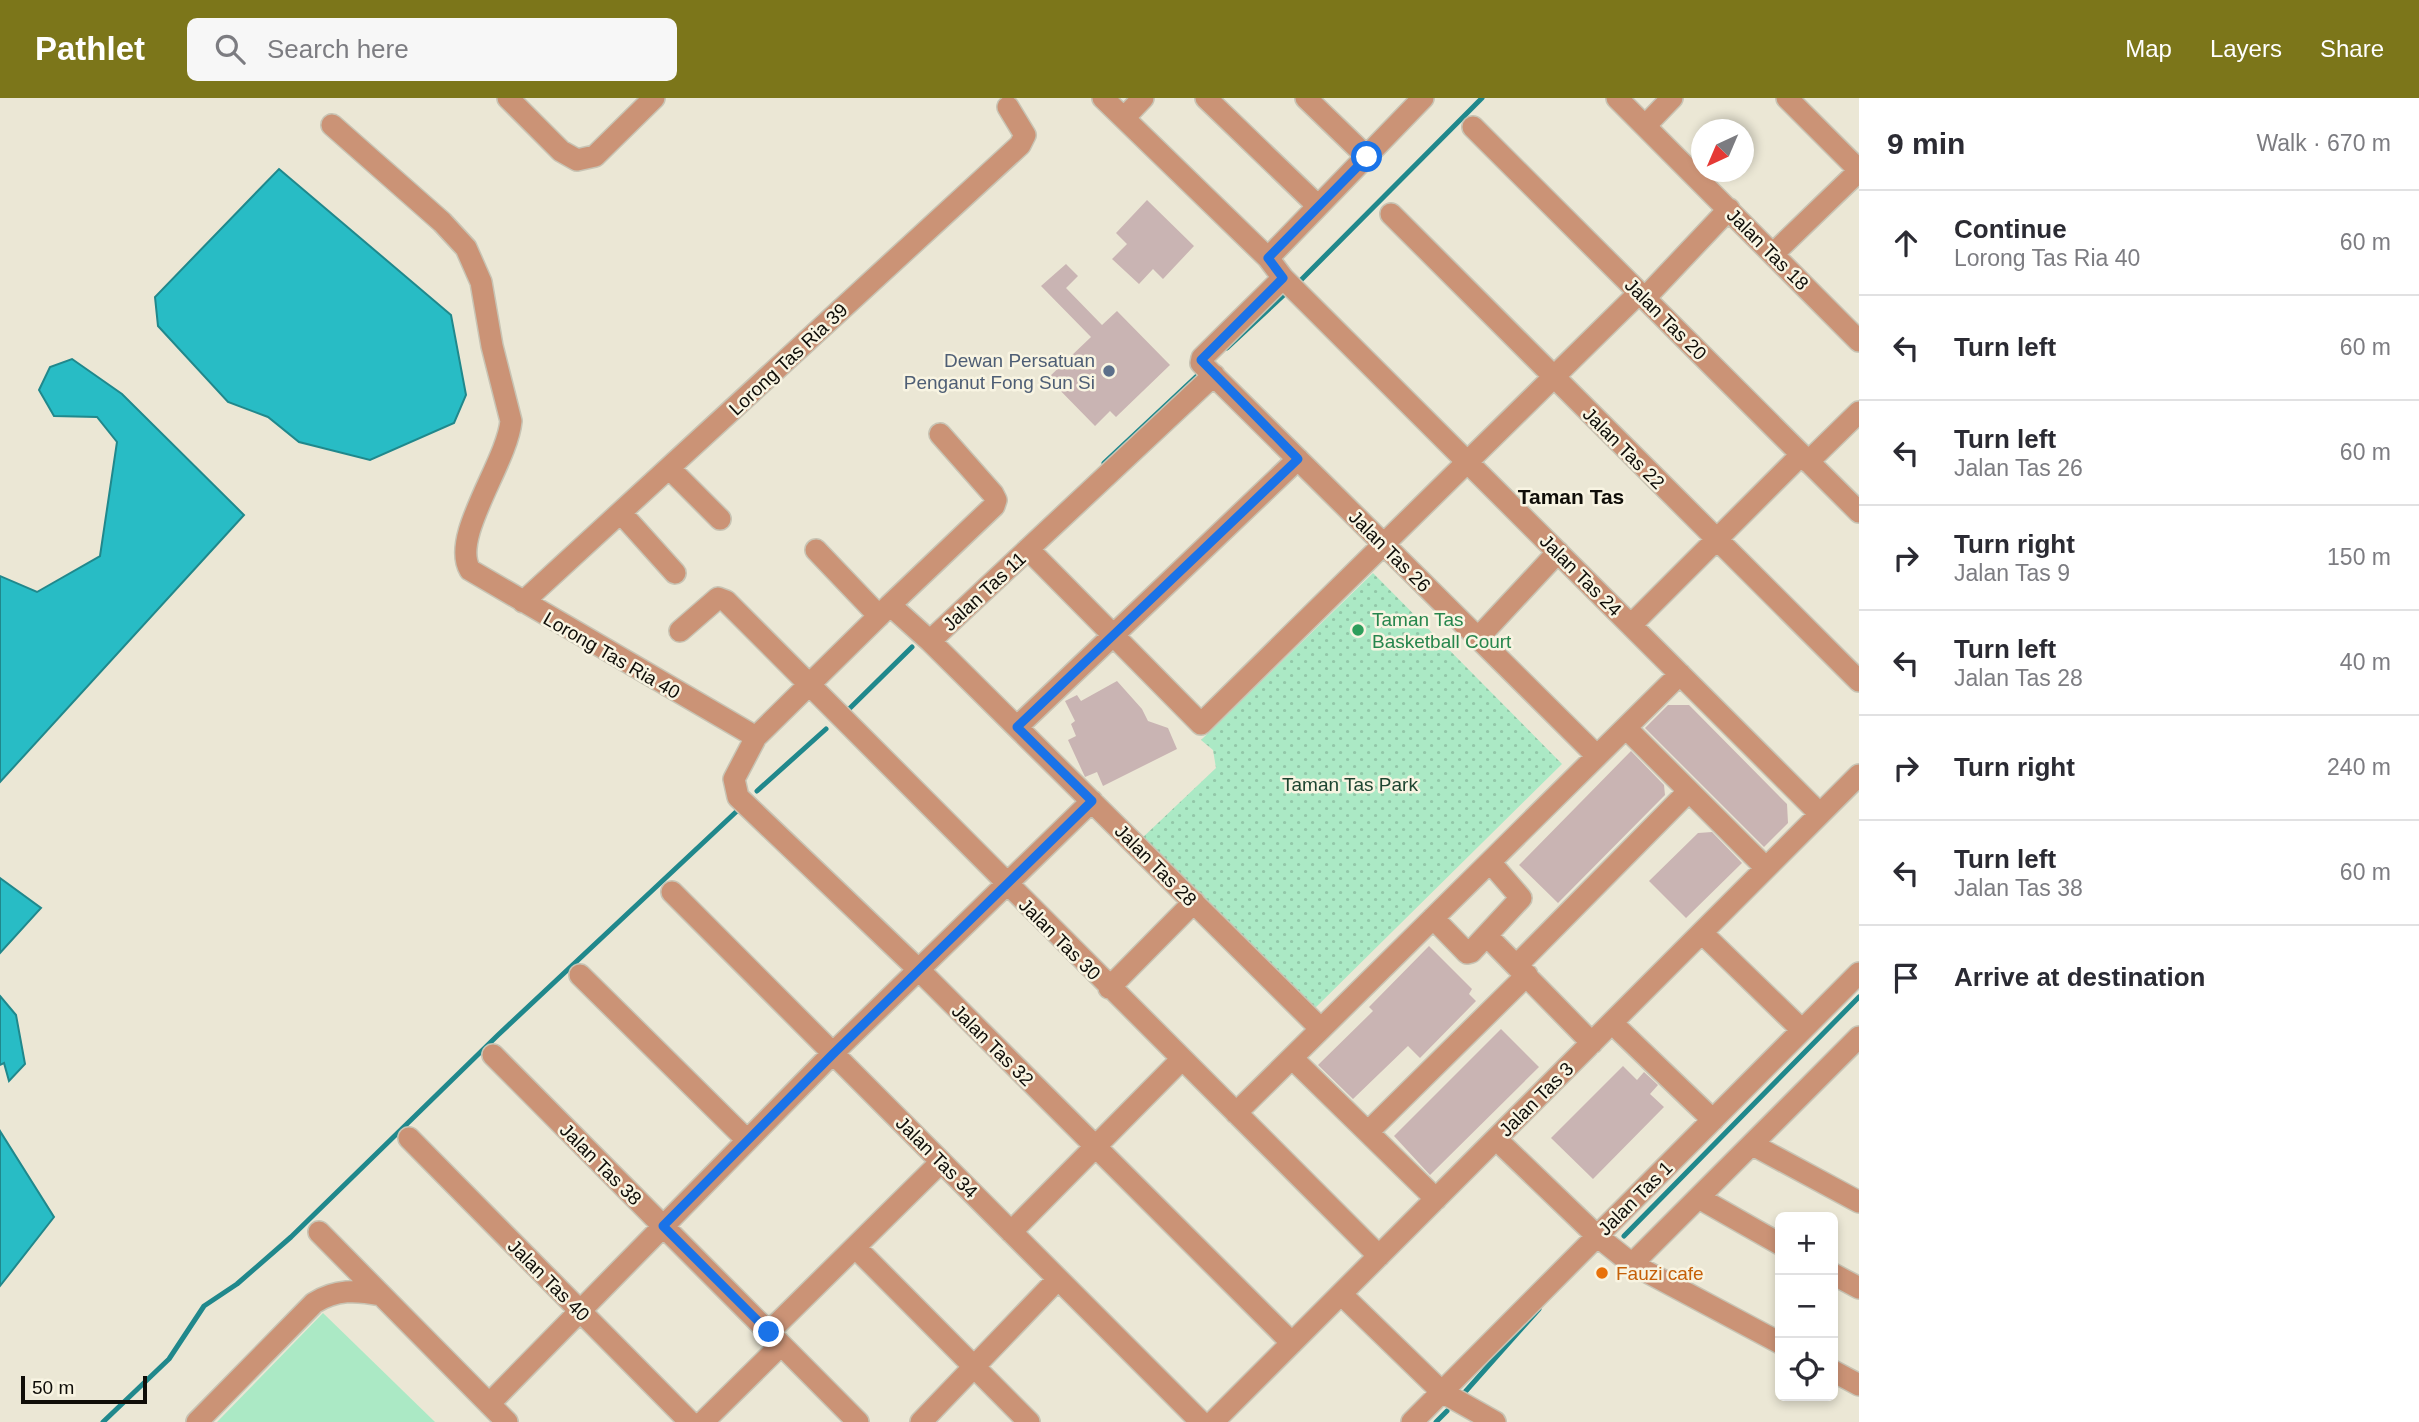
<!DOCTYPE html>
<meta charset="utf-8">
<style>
:root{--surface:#fff;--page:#f7f7f7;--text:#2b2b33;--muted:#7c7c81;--line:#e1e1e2;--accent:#7c761a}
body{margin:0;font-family:Arial,sans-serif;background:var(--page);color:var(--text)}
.controls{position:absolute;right:21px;bottom:21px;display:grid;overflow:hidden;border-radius:10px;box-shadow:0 4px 10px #0003}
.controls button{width:63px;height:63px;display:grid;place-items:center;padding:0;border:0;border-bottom:2px solid var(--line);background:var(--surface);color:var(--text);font:35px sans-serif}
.compass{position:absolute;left:1691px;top:21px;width:63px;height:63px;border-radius:50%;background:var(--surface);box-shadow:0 4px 10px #0003;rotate:224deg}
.scale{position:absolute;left:21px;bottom:18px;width:126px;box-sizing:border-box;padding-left:7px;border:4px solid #0f0d08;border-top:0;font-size:19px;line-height:24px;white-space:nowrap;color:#0f0d08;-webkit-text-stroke:5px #f8f4e2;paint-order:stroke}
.stop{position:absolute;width:21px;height:21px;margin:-16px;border:5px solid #1a73e8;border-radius:50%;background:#fff}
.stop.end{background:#1a73e8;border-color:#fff;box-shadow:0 2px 7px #0008}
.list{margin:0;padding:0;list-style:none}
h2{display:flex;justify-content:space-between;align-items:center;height:91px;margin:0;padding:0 28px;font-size:30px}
h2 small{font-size:23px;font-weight:400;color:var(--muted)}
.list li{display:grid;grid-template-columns:46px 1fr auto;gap:21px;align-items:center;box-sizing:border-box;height:105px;padding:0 28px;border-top:2px solid var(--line)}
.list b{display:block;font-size:26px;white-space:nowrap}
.list p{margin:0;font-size:23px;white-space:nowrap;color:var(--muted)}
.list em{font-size:23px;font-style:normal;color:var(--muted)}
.icon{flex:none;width:38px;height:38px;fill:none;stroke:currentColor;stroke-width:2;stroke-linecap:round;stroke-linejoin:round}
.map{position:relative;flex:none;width:1859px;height:1324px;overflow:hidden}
header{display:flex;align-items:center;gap:42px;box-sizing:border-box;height:98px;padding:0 35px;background:var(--accent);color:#fff}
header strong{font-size:33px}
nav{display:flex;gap:38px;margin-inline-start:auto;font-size:24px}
.search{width:490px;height:63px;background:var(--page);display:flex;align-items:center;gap:18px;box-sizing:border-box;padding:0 24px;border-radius:10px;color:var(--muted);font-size:26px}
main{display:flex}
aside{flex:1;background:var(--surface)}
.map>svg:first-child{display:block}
.grass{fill:#abe9c5}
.park{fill:url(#park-dots)}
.water{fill:#28bcc5;stroke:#20888c;stroke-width:2}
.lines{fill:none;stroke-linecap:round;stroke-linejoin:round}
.stream{stroke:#20888c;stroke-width:5}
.building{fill:#c9b4b3}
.minor-casing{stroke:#c8c4b4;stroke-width:24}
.minor{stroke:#cb9376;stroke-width:21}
.route{stroke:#1a73e8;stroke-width:9}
.service-dot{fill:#5c6f8a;stroke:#f8f4e2;stroke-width:2.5}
.leisure-dot{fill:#2e9e5b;stroke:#f8f4e2;stroke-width:2.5}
.food-dot{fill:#e8710a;stroke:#f8f4e2;stroke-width:2.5}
.labels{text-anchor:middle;stroke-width:5;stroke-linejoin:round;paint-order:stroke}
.street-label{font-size:19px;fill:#0f0d08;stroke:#f8f4e2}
.service-label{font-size:19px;fill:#4e5e75;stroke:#f8f4e2;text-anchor:end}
.leisure-label{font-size:19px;fill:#27864d;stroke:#f8f4e2;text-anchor:start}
.park-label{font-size:19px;fill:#1d4530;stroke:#f8f4e2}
.food-label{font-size:19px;fill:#c56008;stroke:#f8f4e2;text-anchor:start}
.neighbourhood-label{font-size:21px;font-weight:bold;fill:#0f0d08;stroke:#f8f4e2}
</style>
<header>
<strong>Pathlet</strong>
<div class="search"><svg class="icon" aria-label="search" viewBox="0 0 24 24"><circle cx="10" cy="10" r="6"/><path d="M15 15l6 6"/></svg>Search here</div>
<nav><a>Map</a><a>Layers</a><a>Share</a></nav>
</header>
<main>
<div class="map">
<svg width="1859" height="1324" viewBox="0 0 1859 1324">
<defs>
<pattern id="park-dots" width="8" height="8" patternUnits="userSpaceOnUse" patternTransform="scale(1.75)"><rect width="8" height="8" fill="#abe9c5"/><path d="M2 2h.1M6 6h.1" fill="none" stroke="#92c7a8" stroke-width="1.8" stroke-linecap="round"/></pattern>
</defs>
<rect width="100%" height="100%" fill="#ebe7d5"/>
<path class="grass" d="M323 1215 435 1324H217Z"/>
<path class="park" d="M1373 475 1562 666 1309 916 1139 743 1216 670 1213 652 1201 642Z"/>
<path class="water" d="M279 71 451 217 466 297 454 325 370 362 299 344 268 319 228 304 158 228 155 199Z
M72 261 122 296 244 417 0 684V478L37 494 100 458 117 344 97 319 54 318 39 292 50 269Z
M0 780 41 810 0 855Z
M0 898 16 917 25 966 9 983 4 965 0 967Z
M0 1033 54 1119 0 1188Z"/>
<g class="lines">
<path class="stream" d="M1301 182 1482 0
M1227 250 1286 195
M1104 365 1199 276
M845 615 912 549
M757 693 826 631
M1624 1138 1859 899
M1465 1294 1539 1211
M103 1324 169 1261 204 1208 237 1186 291 1139 498 937 737 713
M1436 1324 1447 1313"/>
</g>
<path class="building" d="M1147 102 1194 148 1163 181 1153 171 1139 186 1112 161 1127 146 1116 135Z
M1066 166 1078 178 1066 190 1102 227 1117 213 1170 267 1116 319 1110 313 1095 328 1048 280 1091 239 1041 188Z
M1117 583 1142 611 1148 623 1168 630 1177 651 1103 688 1097 674 1085 679 1068 642 1076 638 1071 626 1075 623 1065 603 1077 597 1081 603Z
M1668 607H1689L1787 706 1788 725 1764 749 1645 630Z
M1631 653 1664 687 1665 697 1558 805 1519 767Z
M1712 734 1742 765 1686 820 1649 783 1698 735Z
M1429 848 1472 891 1469 896 1476 903 1420 960 1408 948 1353 1001 1318 967 1373 913 1369 909Z
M1501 931 1539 969 1430 1077 1394 1038Z
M1623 968 1637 982 1644 974 1658 987 1650 996 1664 1009 1593 1081 1551 1040Z"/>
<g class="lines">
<defs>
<path id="minor" d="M508 0 561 53 577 62 595 58 654 0
M1103 0 1268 160 1283 180 1202 260 1201 265 1597 658
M1206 0 1318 108
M1306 0 1367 59
M1617 0 1859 243
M1787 0 1859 72
M1124 20 1143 0
M332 27 442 124 466 150 481 184 492 248 511 323C507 365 450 439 470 472L756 639
M1645 28 1672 0
M1473 29 1859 414
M1391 116 1859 583
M1773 156 1859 73
M1268 160 1423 0
M1283 180 1820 716
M1645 200 1729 111
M1214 277 930 543 890 507 756 639 734 681 738 699 920 873 1292 1245
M1808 364 1859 314
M669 370 720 421
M621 415 675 475
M1028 451 1201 626 1639 195
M816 452 879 518
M523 504 1020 47 1025 37 1008 9
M890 507 994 408 996 402 993 396 940 336
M1631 527 1801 357
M680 533 718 500 726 503 1379 1158
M1478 540 1558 454
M930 543 1321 931
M1017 629 1298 361
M1626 630 1766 770
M672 794 1201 1324
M1433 820 1467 855 1471 854 1521 800 1490 764
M1702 835 1802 932
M1487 838 1592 945
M1517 867 1689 693
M580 877 747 1042
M1109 890 1194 804
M1612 925 1713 1022
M493 957 858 1324
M1292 960 1436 1101
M1236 1015 1680 576
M1368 1034 1527 877
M409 1040 690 1324
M1496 1041 1597 1138 1632 1166 1780 1245
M1753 1047 1859 1104
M1699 1100 1780 1146
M319 1134 507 1324
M1011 1134 1182 961
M855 1149 1029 1324
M1632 1166 1859 939
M1833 1176 1859 1190
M1341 1196 1442 1294 1495 1324
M769 1234 941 1064
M1833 1273 1859 1287
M489 1306 833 955 1092 703
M197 1324 314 1205C336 1191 356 1192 381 1197
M703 1324 781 1247
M921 1324 1058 1181
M1213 1324 1859 677
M1412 1324 1859 875"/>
</defs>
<use href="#minor" class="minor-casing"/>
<use href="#minor" class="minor"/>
</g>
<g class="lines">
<path class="route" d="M769 1234 663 1128 833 956 1092 703 1017 629 1298 361 1201 262 1283 180 1268 160 1367 59"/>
</g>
<circle class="service-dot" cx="1109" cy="273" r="7"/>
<circle class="leisure-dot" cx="1358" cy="532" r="7"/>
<circle class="food-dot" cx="1602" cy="1175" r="7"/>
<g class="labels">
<g class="street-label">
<text transform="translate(1768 151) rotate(45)" y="7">Jalan Tas 18</text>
<text transform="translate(1666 221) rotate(45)" y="7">Jalan Tas 20</text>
<text transform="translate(788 261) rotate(-43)" y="7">Lorong Tas Ria 39</text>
<text transform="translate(1624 350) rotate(45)" y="7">Jalan Tas 22</text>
<text transform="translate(1390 453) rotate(45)" y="7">Jalan Tas 26</text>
<text transform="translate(1581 477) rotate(45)" y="7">Jalan Tas 24</text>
<text transform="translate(984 493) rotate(-43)" y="7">Jalan Tas 11</text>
<text transform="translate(612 557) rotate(30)" y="7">Lorong Tas Ria 40</text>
<text transform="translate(1156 767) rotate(45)" y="7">Jalan Tas 28</text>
<text transform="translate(1060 841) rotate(45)" y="7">Jalan Tas 30</text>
<text transform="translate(993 947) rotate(45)" y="7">Jalan Tas 32</text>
<text transform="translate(1536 1001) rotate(-45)" y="7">Jalan Tas 3</text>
<text transform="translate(937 1059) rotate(45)" y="7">Jalan Tas 34</text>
<text transform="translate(601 1066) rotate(45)" y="7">Jalan Tas 38</text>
<text transform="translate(1635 1100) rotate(-45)" y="7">Jalan Tas 1</text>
<text transform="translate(549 1182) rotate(45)" y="7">Jalan Tas 40</text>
</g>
<g class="service-label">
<text x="1095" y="269">Dewan Persatuan<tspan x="1095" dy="22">Penganut Fong Sun Si</tspan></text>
</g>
<g class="leisure-label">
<text x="1372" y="528">Taman Tas<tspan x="1372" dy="22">Basketball Court</tspan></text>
</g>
<g class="park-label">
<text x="1350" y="693">Taman Tas Park</text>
</g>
<g class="food-label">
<text x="1616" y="1182">Fauzi cafe</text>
</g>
<g class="neighbourhood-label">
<text x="1571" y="406">Taman Tas</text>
</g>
</g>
</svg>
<div class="controls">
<button>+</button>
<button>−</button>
<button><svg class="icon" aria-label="locate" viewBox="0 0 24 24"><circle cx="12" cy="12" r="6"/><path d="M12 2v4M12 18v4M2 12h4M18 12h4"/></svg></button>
</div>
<svg class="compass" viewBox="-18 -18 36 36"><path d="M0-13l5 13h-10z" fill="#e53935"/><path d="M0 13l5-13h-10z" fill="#7c7c81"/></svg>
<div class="scale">50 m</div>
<div class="stop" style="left:1367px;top:59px"></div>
<div class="stop end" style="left:769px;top:1234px"></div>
</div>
<aside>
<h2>9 min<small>Walk · 670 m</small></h2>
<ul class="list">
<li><svg class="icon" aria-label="ahead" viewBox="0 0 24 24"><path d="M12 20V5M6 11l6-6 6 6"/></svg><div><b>Continue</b><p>Lorong Tas Ria 40</p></div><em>60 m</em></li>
<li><svg class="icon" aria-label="left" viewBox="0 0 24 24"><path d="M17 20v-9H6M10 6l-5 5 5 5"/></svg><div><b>Turn left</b></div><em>60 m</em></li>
<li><svg class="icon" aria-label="left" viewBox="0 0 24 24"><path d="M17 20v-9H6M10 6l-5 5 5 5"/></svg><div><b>Turn left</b><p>Jalan Tas 26</p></div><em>60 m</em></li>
<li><svg class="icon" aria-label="right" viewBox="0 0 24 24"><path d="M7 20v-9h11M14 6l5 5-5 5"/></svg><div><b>Turn right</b><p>Jalan Tas 9</p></div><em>150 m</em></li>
<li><svg class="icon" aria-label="left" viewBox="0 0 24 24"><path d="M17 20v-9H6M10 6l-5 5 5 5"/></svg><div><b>Turn left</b><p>Jalan Tas 28</p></div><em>40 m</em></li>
<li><svg class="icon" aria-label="right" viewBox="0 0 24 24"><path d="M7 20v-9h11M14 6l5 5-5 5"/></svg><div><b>Turn right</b></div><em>240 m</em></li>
<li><svg class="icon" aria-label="left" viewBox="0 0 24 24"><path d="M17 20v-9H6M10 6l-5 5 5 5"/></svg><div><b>Turn left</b><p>Jalan Tas 38</p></div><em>60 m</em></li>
<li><svg class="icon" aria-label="arrive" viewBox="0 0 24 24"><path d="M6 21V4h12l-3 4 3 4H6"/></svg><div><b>Arrive at destination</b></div></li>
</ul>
</aside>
</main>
